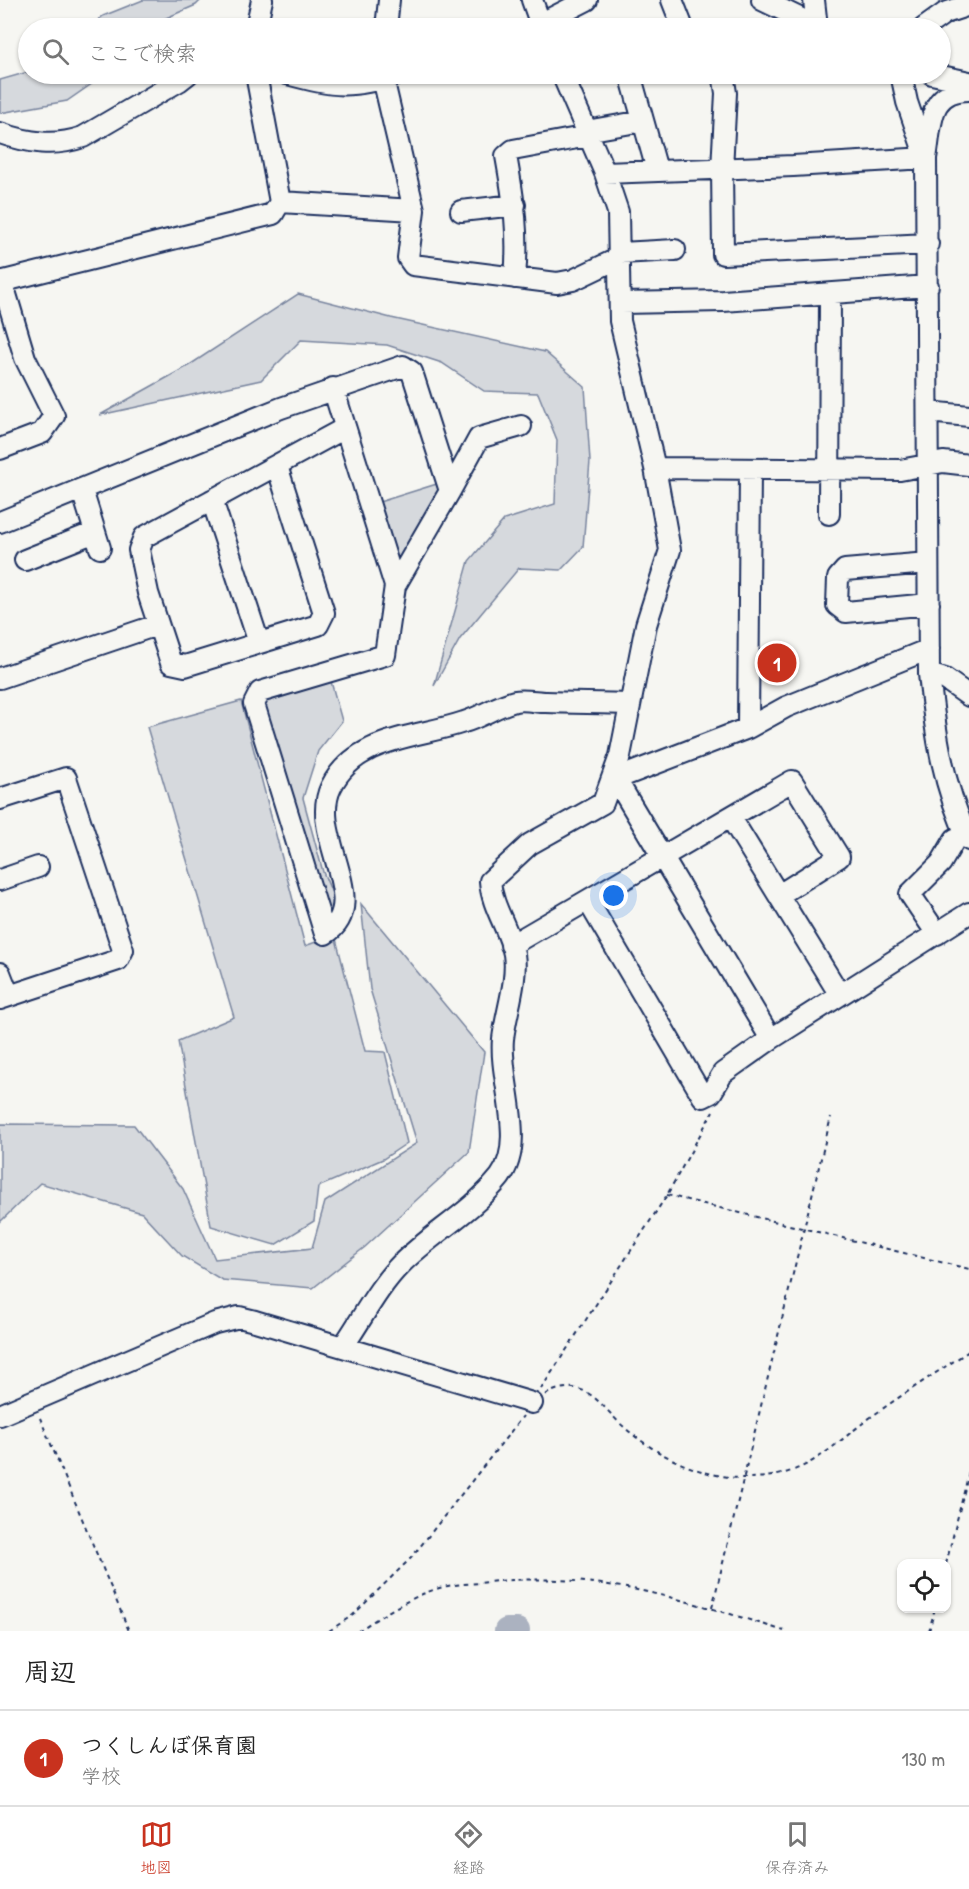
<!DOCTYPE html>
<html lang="ja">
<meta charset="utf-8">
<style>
:root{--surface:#fff;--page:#f2f2f2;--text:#222;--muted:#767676;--line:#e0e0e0;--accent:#c8321e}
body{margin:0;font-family:"Patrick Hand","Klee One",sans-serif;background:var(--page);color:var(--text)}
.controls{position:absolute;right:18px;bottom:18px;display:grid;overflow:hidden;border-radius:12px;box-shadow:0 2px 4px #0004}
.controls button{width:54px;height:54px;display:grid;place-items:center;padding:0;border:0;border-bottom:2px solid var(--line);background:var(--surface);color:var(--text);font:30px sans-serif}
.you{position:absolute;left:614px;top:896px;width:21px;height:21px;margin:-15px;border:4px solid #fff;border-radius:50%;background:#1a73e8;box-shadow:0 0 0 9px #1a73e833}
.badge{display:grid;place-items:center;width:39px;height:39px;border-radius:50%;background:var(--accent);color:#fff;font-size:20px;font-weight:700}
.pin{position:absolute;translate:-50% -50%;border:3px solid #fff;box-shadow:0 2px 6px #0006}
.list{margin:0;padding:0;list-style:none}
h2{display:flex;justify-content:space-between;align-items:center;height:78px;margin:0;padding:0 24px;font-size:26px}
h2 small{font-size:20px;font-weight:400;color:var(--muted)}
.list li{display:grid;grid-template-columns:39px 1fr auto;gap:18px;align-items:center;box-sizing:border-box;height:96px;padding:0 24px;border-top:2px solid var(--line)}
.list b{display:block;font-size:22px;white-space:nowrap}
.list p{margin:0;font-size:20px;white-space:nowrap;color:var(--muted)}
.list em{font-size:20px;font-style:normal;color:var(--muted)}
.icon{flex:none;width:33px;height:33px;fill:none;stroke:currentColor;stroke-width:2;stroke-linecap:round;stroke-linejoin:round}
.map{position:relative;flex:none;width:969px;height:1631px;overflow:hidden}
.search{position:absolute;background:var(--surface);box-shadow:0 2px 4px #0004;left:18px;right:18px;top:18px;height:66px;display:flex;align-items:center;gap:15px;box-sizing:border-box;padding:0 21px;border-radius:33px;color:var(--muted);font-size:22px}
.sheet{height:174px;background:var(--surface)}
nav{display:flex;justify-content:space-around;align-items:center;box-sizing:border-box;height:84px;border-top:2px solid var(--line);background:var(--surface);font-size:16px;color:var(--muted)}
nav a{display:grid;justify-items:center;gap:3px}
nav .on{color:var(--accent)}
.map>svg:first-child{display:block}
.green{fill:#d6d9dd;stroke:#78849e;stroke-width:1.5}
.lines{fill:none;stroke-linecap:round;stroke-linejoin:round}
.river{stroke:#abb2c0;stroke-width:26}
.minor-casing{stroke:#1b2f5e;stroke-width:24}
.path{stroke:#1b2f5e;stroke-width:2;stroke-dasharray:4.5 4.5;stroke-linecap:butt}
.minor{stroke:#f6f6f2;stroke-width:20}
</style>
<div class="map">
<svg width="969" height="1631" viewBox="0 0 969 1631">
<rect width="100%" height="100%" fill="#f6f6f2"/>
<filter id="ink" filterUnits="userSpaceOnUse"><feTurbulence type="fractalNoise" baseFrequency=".0167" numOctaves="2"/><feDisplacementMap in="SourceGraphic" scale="12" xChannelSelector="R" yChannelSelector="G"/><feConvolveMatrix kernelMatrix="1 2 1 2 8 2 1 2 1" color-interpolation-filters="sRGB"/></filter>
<g filter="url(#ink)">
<path class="green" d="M143 0H201L196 5 157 22 151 28H89L103 16Z
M28 72V74H106L67 101 0 113V80Z
M298 294 391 318 545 352 585 387 590 461 583 547 561 570 519 568 460 639 434 686 469 561 504 520 555 504 557 440 538 393 484 391 442 363 387 345 301 340 261 380 100 415 188 366Z
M440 483 443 489 400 564H395L376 503Z
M330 678 342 721 318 751 303 798 323 872 338 907 327 924 260 707 265 698Z
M241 701 305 946 335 935 365 1051 385 1052 407 1143 383 1159 318 1187 314 1221 275 1245 211 1226 178 1041 234 1017 147 727Z
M361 904 484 1052 469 1152 365 1247 313 1288 222 1280 182 1256 142 1213 40 1183 0 1222V1124L134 1125 183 1189 215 1259 312 1248 325 1202 417 1143 370 989Z"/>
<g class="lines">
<path class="river" d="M507 1631H517"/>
<defs>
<path id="minor" d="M532 0 542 28
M672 0 683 28
M762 0 820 28
M814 0 817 27
M540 24 587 0
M256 28 262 0
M386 28 389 0
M924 28 945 13 969 5
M287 74C336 87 350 89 399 74
M382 74 414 210 408 258 413 265 557 283 573 280 621 257
M630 74 657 170
M723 74 726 93 722 169 723 254 928 244
M901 74 907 102 926 158 929 674C935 731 943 788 969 840
M932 74 969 82
M586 131 643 121
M0 133C29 143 54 147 83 137L179 81 188 74
M605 173 793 166 926 158C932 126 927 90 969 90
M280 202 414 210
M461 211 515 205
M621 253 675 250
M515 278C519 234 514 200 506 156L513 150 588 136
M0 282 273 214 280 202 256 74
M622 303 723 301 928 286
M333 388 395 586
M928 412 969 416
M0 449 42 433 54 416 25 358 2 281
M277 466 324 613 318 625 185 666 171 663 148 593 139 550 144 537 345 428
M655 468 900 470 943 462 969 465
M82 490 100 548
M450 491 479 438 521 426
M212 500 259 643
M829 514 830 295
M0 522 281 408 403 366 412 372 450 491 395 586 385 655 260 692 254 704 325 934C374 904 308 834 331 787 356 736 417 738 464 722 481 717 498 705 515 701 524 699 537 702 546 702 574 703 601 703 628 704
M25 560 95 532
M928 563 845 570 838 578 837 605 846 612 929 604
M929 674 945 679 969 696
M0 678 157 625
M748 728 750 470
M0 799 66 778 123 950 118 960 0 999
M731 818 840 995
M0 880 38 867
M588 901 703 1097 711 1093 723 1073 771 1039 969 913
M937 934 910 894 941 863 955 839 966 834
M511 945 792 781 839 857 779 895
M0 973 9 996
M771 1039 623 791 613 780 748 728 786 707 929 649
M344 1345C362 1319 378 1287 401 1264 432 1233 472 1212 500 1177 527 1142 499 1080 503 1039 506 1012 518 981 514 954 509 928 492 908 490 881L530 844 603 803 620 756 646 625 670 550 655 468 620 321 618 212 605 173 562 74
M0 1415 215 1323 239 1317 255 1321 532 1403"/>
</defs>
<use href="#minor" class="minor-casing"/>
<path class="path" d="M667 1195 969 1269
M541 1389 667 1195 713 1111
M545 1395C557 1388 570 1385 584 1391 599 1398 611 1416 624 1427 654 1454 702 1478 743 1478 806 1479 826 1450 871 1417 903 1394 936 1373 969 1351
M40 1418 129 1631
M946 1564 969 1472
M712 1608 831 1117
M329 1631 353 1615 412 1557 523 1416
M358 1631C384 1614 413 1595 443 1587 455 1584 468 1584 480 1583 588 1569 682 1598 784 1631
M929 1631 935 1608"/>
<use href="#minor" class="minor"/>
</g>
</g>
</svg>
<div class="controls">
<button><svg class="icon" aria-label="locate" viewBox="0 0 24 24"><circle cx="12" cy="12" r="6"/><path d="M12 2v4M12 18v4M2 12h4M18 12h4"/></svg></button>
</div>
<div class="you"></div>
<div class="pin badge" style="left:777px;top:663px">1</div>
<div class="search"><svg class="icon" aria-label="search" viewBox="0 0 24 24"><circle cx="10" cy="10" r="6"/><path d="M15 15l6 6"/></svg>ここで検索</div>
</div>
<section class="sheet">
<h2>周辺<small></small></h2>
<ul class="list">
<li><span class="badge">1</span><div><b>つくしんぼ保育園</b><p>学校</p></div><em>130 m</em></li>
</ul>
</section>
<nav>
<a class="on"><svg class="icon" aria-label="map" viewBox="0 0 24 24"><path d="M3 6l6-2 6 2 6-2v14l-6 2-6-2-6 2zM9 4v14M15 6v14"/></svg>地図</a>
<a><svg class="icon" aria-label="directions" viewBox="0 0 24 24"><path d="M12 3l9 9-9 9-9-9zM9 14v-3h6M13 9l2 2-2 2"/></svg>経路</a>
<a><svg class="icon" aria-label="saved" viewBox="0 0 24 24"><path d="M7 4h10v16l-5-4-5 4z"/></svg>保存済み</a>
</nav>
